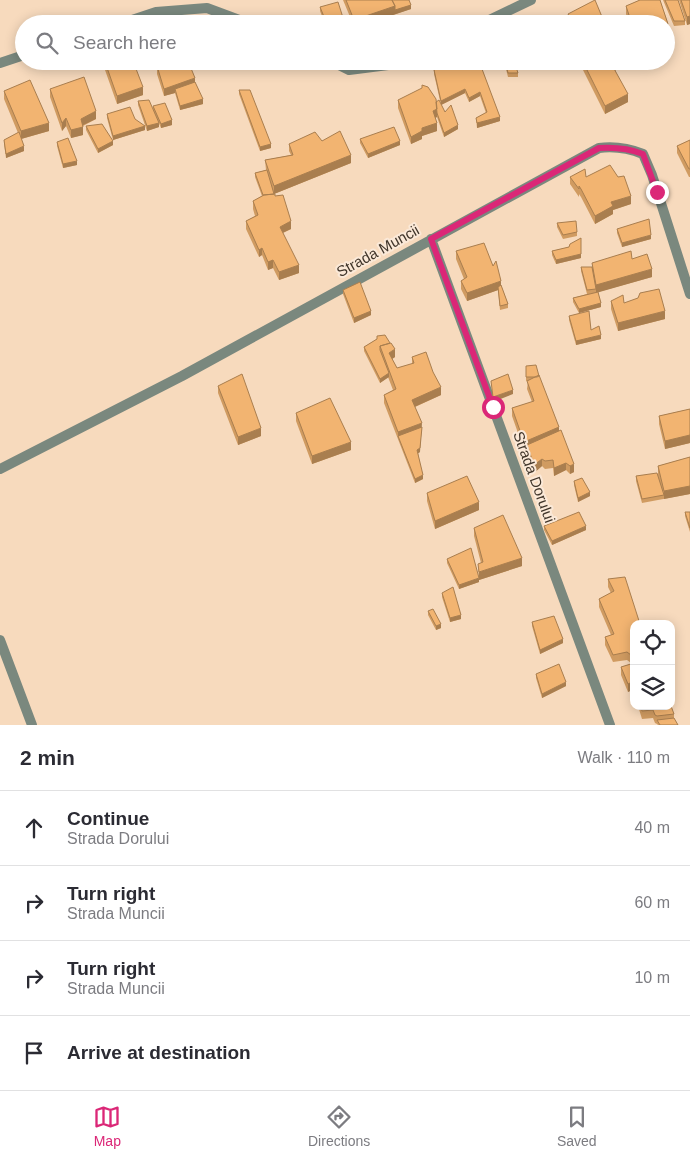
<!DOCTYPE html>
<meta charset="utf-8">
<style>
:root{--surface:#fff;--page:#f7f7f7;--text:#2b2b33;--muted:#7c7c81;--line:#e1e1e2;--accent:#db2777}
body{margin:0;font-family:Helvetica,sans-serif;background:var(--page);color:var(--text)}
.controls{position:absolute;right:15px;bottom:15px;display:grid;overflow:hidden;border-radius:10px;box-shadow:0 2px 12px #0003}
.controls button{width:45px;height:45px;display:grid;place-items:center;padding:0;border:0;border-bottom:1px solid var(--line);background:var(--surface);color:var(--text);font:25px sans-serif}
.stop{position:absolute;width:15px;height:15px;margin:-11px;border:4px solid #db2777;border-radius:50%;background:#fff}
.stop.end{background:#db2777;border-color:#fff;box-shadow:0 1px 5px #0008}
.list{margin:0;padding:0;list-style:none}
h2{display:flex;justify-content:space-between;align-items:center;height:65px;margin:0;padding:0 20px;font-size:21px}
h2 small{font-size:16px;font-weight:400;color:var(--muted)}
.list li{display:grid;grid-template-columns:32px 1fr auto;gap:15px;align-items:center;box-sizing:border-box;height:75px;padding:0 20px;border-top:1px solid var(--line)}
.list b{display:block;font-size:19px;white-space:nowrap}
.list p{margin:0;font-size:16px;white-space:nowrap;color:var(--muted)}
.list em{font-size:16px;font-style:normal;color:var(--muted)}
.icon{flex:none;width:28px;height:28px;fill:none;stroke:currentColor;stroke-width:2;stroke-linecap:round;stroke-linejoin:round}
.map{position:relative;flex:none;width:690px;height:725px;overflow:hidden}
.search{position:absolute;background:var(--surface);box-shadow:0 2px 12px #0003;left:15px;right:15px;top:15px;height:55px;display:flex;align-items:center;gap:12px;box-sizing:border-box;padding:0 18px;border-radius:28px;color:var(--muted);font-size:19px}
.sheet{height:365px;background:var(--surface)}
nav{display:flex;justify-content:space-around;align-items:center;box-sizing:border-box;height:70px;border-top:1px solid var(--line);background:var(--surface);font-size:14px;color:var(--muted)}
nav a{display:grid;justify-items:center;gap:2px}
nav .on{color:var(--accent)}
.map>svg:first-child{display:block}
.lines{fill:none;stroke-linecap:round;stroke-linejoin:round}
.street{stroke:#7a887e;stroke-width:10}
.wall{fill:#d09b61}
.shaded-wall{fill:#a97e4f}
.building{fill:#f2b471;stroke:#a97e4f}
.route{stroke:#db2777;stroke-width:6}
.labels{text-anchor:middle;stroke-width:4;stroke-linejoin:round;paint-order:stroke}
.street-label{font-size:15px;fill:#40352a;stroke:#fbe9d8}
</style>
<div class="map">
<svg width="690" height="725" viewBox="0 0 690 725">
<rect width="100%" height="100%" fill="#f7dabd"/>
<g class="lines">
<path class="street" d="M120 24 156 12 207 8 250 24
M481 24 531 0
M331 61 349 70 396 64 402 61
M0 63 24 55
M431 239 610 725
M0 469 182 376 599 148C615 146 628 148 643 154L652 175 690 294
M0 640 32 725"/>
</g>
<path class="wall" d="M343 0H409L411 9 366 24H353Z
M640 0H660L668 24V32L666 33V24H629L626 14V6Z
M663 0H678L685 21V25L674 26Z
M679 0H690V24L687 25Z
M320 7 345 24H325L320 11Z
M568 14 605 24H569L568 22Z
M479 61 500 121 477 128 476 118 486 113 480 96 469 102 465 93 441 105 434 74V70Z
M504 61H514L518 73V77H508Z
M607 61H617L618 68 615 71 628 102 605 114 583 70V62L601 68 607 63Z
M105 62 143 95 117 104 105 70Z
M157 66 195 82 203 104 180 110 175 93 164 96 157 74Z
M50 89 96 119 83 126V135L71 138 66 126 62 131 50 97Z
M239 90 271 148 260 151 239 94Z
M4 91 49 131 21 139 24 151 6 158 4 144V140L18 133 4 99Z
M398 100 436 102 458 129 444 137 437 117 435 118 437 131 422 136V139L411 144 398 108Z
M138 101 153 110V106L172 125 161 128 154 112 159 127 147 131 138 105Z
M107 114 135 119 145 130 113 140 107 118Z
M86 126 113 145 98 153 86 130Z
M360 139 400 145 368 158 360 143Z
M690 140V177H689L677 153V146Z
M322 141 351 163 274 194 291 229 283 233 299 273 279 280 273 268 268 270 262 255 259 257 246 229V221L255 216 253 209V201L262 196 255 177V173L266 170 265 160 291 155 289 151V144Z
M57 142 77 165 63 168 57 146Z
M570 177H586L631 204 613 210V214L595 224 581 197 579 194V197L570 184Z
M557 223 577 232V236L563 239 557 227Z
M617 229 651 239 622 247 617 233Z
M581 238V258L556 264 552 255V251L569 247Z
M456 251 501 285 508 304V308L500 310 498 290 467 301 461 289V281L464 279 456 259Z
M632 259 652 277 598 292 601 307 579 313 573 302V298L587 294 581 271V267H592V263Z
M343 290 371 315 354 323 343 294Z
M611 301 624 303 665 319 618 331 611 309Z
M569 316 591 330 601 339 576 345 569 320Z
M377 339 395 357 392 359 397 368 412 364V357L441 395 415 407 420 452 418 453 423 479 415 483 384 403V395L393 390 388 377 380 383 364 351V347Z
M526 366 539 376 574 472 570 474 566 470 554 476 553 468 545 469 542 466 534 473 527 453V449L524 450 512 416V408L532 402 527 389 528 381H526Z
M218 386 261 436 238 445 218 393Z
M690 409V443L665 449 659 424V416Z
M296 413 351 450 312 464 296 421Z
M690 457V494L642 503 636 481V476L658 474V466Z
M574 481 590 496 578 502 574 485Z
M427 493 479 510 435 529 427 501Z
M685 512H690V532L685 516Z
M544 526 586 530 552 545 544 530Z
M474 528 522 566 479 580 478 564 481 563 474 536Z
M447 559 479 582 459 589 447 563Z
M608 579 634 624V662L631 663 627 660 613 662 605 645V637L611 635 599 607V599L611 593 608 587Z
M442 593 461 619 450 622 442 597Z
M428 611 441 628 436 630 428 615Z
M532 622 563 643 540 654 532 626Z
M634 663V689L628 692 621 675V667Z
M536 674 566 686 542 698 536 678Z
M638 706H671L674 714V718L678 725H658L657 724 655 723 653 718 642 719Z"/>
<path class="shaded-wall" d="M411 5V9L366 24H354V20L395 6Z
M690 16V24L687 25V17Z
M668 24V32L666 33V25Z
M618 64V68L612 73V69Z
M195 78V86L175 89V93L164 96V89Z
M143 87V95L117 104V96Z
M465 89V93L441 105V101Z
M480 92V96L469 102V98Z
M628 94V102L605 114V106Z
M203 99V104L180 110V106Z
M437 109V117L433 119V111Z
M96 111V119L81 126V119Z
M500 117V121L477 128V123Z
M66 118V126L62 131V123Z
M172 120V125L161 128V124Z
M49 123V131L21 139V131Z
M159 123V127L147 131V126Z
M437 123V131L422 136V139L411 144V137L422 128Z
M458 125V129L444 137V133Z
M145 126V130L113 140V136Z
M83 127V135L71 138V130Z
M113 141V145L98 153V149Z
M400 141V145L368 158V154Z
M271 144V148L260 151V147Z
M24 146V151L6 158V154Z
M351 155V163L274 194V186Z
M77 161V165L63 168V164Z
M631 196V204L613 210V214L595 224V216L611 202Z
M291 221V229L280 234V227Z
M651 235V239L622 247V243Z
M262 248V255L259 257V250Z
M581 254V258L556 264V260Z
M273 260V268L268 270V262Z
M299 265V273L279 280V272Z
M652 269V277L596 293V285Z
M501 281V289L467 301V293Z
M601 303V307L579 313V309Z
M371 311V315L354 323V318Z
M665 311V319L618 331V323Z
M601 335V339L576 345V341Z
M395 349V357L389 361V353Z
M389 373V377L380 383V379Z
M441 387V395L412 408V400Z
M513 390V394L493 402V397Z
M422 423 420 452 417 454 398 436V432Z
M559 427V435L527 445V449L524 450V442Z
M261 428V436L238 445V437Z
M690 435V443L665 449V441Z
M351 442V450L312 464V456Z
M542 459V466L534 473V465Z
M566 463V470L554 476V468Z
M574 464V472L570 474V466Z
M423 475V479L415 483V479Z
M690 486V494L664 499V491Z
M590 492V496L578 502V498Z
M479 502V510L435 529V521Z
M586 526V530L552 545V541Z
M522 558V566L479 580V572Z
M479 578V582L459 589V585Z
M461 615V619L450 622V618Z
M441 624V628L436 630V626Z
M563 639V643L540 654V650Z
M634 654V662L631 663V655Z
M634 681V689L628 692V684Z
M566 682V686L542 698V694Z"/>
<path class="building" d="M346 0H392L395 6 354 20Z
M392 0H409L411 5 395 10V6Z
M595 0 605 24H573L568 14Z
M640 0H660L668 24H632L626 6Z
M665 0H678L685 21H674Z
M681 0H690V16L687 17Z
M338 2 345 24H327L320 7Z
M106 61H133L143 87 117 96 105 62Z
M167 61H188L195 78 164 89 157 66Z
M457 61H479L500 117 477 123 476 118 487 112 480 92 469 98 465 89 441 101 434 70Z
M505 61H514L518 73H508Z
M585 61H598L601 68 612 65 628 94 605 106 583 62Z
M608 61H617L618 64 614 68 612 65 602 67 608 62Z
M84 77 96 111 81 119 83 127 71 130 66 118 62 123 50 89Z
M30 80 49 123 21 131 4 91Z
M195 82 203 99 180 106 175 89Z
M422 85 428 87 436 99 437 109 433 111 437 123 422 128V131L411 137 398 100 422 88Z
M239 90H250L271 144 260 147Z
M149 100 159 123 147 126 138 101Z
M439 100 445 112 451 105 458 125 444 133 437 113 436 102Z
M165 103 172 120 161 124 153 106Z
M130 107 135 119 145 126 113 136 107 114Z
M102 124 113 141 98 149 86 126Z
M394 127 400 141 368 154 360 139Z
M340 131 351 155 274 186 265 160 293 155 289 144 315 132 322 141Z
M19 132 24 146 6 154 4 140Z
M68 138 77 161 63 164 57 142Z
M690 140V169H689L677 146Z
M610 165 618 177 624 176 631 196 611 202 613 206 595 216 581 189 579 186V189L570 177 585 169 586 177Z
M267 170 274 194 263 195 255 173Z
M275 194V196L283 195 291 221 280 227 299 265 279 272 273 260 268 262 262 248 259 250 246 221 258 215 253 201 264 195Z
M649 219 651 235 622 243 617 229Z
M576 221 577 232 563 235 557 223Z
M581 238V254L556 260 552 251 569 247 570 244Z
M484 243 493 266 496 261 501 281 467 293 461 281 467 277 456 251Z
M631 251 632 259 647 254 652 269 596 285 592 263Z
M581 267H592L596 289 587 290Z
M360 282 371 311 354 318 343 290Z
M501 285 508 304 500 306 498 287Z
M659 289 665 311 618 323 611 301 623 295 624 303 638 298 640 293Z
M598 292 601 303 579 309 573 298Z
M589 311 591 330 599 326 601 335 576 341 569 316Z
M385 335 390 343 380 346V350L389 373 380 379 364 347 377 339V336Z
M391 343 395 349 389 353 397 368 414 363 412 357 426 352 433 372 441 387 412 400 422 423 398 432 384 395 396 389 380 346Z
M536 365 539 376 537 377H526V366Z
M242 374 261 428 238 437 218 386Z
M508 374 513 390 493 397 491 381Z
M539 375 559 427 524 442 512 408 534 401 527 381Z
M330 398 351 442 312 456 296 413Z
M690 409V435L665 441 659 416Z
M422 427 420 448 417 450 423 475 415 479 398 436Z
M561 430 574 464 570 466 566 463 554 468 553 460 545 461 542 459 534 465 527 445Z
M690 457V486L664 491 658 466Z
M657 473 664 495 642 499 636 476Z
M467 476 479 502 435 521 427 493Z
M582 478 590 492 578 498 574 481Z
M579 512 586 526 552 541 544 526Z
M685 512H690V528Z
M503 515 522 558 479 572 478 564 483 562 474 528Z
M471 548 479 578 459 585 447 559Z
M625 577 640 624H634V654L631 655 627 652 613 655 605 637 614 634 599 599 614 591 608 579Z
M453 587 461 615 450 618 442 593Z
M433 609 441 624 436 626 428 611Z
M554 616 563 639 540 650 532 622Z
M634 663V681L628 684 621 667Z
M559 664 566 682 542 694 536 674Z
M641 706H671L674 714 657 716 655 715 653 710 642 711Z
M674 718 678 725H660L657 720Z"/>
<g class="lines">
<path class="route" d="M493 407 431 239 599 148C615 147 628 148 643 154L657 192"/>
</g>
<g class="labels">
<g class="street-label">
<text transform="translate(378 251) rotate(-29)" y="5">Strada Muncii</text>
<text transform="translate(534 477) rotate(70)" y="5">Strada Dorului</text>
</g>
</g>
</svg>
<div class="controls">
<button><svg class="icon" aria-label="locate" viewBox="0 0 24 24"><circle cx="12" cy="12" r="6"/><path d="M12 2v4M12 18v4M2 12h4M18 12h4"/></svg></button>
<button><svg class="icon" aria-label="layers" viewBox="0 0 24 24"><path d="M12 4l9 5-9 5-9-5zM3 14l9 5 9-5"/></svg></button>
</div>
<div class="stop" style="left:493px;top:407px"></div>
<div class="stop end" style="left:657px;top:192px"></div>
<div class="search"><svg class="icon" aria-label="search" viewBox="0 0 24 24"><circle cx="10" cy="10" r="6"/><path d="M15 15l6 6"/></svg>Search here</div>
</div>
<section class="sheet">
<h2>2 min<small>Walk · 110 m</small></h2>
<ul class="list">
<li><svg class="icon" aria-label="ahead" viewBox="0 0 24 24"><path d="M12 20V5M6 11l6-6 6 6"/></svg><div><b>Continue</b><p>Strada Dorului</p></div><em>40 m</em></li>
<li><svg class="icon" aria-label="right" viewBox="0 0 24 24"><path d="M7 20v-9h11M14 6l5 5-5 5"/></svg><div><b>Turn right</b><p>Strada Muncii</p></div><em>60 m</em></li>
<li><svg class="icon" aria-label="right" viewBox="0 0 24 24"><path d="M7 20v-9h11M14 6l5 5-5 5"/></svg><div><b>Turn right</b><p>Strada Muncii</p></div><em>10 m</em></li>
<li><svg class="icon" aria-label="arrive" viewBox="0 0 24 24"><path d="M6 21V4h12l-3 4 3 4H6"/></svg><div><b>Arrive at destination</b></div></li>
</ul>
</section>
<nav>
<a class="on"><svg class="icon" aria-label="map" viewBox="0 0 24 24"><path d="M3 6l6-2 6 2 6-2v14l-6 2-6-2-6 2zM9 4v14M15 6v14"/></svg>Map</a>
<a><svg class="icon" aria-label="directions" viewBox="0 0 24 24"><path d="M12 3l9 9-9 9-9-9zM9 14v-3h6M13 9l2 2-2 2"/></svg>Directions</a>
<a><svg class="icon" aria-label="saved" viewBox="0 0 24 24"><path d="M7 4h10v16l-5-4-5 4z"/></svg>Saved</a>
</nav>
